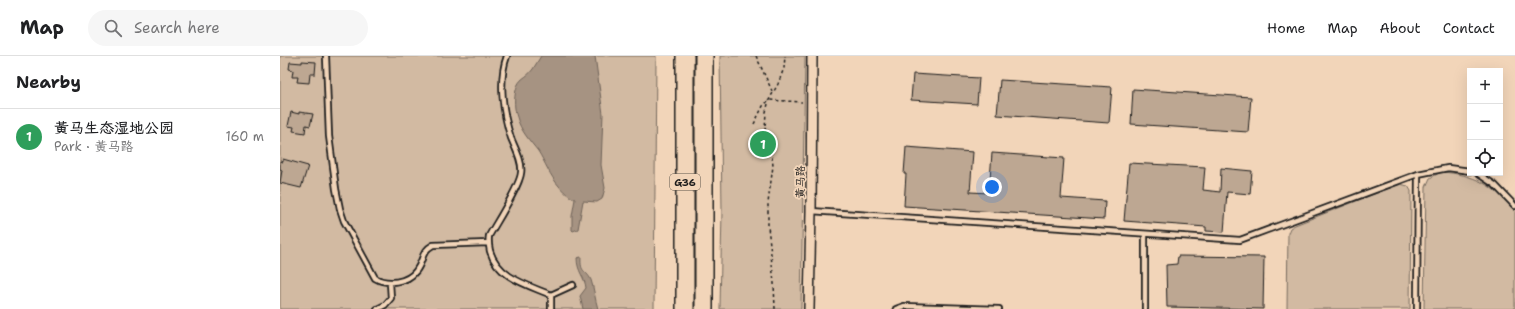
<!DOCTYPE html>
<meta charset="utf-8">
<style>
:root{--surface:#fff;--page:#f6f6f6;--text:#202124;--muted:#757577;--line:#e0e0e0;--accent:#1c1c1c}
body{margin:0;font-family:"Shantell Sans","LXGW WenKai TC",sans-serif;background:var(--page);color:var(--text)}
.controls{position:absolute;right:12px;top:12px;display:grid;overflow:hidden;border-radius:0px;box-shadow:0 4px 16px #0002}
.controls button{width:36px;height:36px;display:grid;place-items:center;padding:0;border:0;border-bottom:1px solid var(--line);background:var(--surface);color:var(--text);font:20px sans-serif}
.you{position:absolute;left:712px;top:131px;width:14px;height:14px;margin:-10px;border:3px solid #fff;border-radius:50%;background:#1a73e8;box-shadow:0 0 0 6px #1a73e833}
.badge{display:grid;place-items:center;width:26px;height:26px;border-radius:50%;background:var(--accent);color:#fff;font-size:13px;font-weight:700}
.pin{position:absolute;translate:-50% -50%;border:2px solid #fff;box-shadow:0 1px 4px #0006}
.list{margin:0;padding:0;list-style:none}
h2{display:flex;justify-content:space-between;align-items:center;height:52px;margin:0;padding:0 16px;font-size:17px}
h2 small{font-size:13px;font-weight:400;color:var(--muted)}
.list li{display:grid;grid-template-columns:26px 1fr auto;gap:12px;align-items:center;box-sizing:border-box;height:56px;padding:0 16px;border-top:1px solid var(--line)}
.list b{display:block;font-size:15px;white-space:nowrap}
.list p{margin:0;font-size:13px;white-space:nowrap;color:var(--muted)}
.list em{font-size:13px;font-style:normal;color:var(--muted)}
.icon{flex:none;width:22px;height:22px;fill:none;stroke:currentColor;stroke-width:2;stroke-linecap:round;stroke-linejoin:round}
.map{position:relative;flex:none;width:1235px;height:253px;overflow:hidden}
header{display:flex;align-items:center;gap:24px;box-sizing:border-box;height:56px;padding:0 20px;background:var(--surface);border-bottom:1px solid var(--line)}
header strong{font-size:19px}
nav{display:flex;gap:22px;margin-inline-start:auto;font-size:14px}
.search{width:280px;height:36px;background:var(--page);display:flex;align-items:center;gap:10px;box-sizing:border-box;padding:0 14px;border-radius:22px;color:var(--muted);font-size:15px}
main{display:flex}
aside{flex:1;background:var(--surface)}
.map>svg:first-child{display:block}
.green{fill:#d2baa2;stroke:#776b5f}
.water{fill:#a69382;stroke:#6f6359}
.building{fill:#bda792;stroke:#1c1c1c}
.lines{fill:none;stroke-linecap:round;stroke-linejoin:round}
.service-casing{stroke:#1c1c1c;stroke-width:8}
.minor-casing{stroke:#1c1c1c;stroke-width:12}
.motorway-casing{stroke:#1c1c1c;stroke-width:20}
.path{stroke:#1c1c1c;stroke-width:1.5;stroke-dasharray:3 3;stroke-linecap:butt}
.service{stroke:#f2d5b9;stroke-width:4.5}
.minor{stroke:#f2d5b9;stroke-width:9}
.motorway{stroke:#f2d5b9;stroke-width:17}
.labels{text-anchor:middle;stroke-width:3.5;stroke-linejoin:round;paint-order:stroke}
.shield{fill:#f2d5b9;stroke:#5c544b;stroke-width:1}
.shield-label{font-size:10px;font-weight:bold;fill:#1c1c1c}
.street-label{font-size:11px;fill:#1c1c1c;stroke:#f2d5b9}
</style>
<header>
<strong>Map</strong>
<div class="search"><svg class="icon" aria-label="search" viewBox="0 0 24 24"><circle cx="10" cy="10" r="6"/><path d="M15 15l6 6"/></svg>Search here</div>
<nav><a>Home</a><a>Map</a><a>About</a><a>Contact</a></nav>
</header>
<main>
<aside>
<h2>Nearby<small></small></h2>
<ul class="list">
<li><span class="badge" style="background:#2e9e5b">1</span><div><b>黄马生态湿地公园</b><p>Park · 黄马路</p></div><em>160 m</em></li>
</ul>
</aside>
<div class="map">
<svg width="1235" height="253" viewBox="0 0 1235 253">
<rect width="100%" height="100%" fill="#f2d5b9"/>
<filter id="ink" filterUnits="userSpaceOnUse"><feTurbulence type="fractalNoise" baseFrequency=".025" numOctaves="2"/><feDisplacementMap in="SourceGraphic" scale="8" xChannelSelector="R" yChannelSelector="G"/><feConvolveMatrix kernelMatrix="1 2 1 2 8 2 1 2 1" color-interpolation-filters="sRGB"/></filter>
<g filter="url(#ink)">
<path class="green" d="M0 0H376L374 253H0Z
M440 0H525L521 253H440L442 155Z
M1161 116C1194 118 1214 129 1235 155V253H1144L1146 131 1150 122Z
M1120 128 1128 130 1131 135 1130 253H1007L1008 177 1010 172 1015 169Z"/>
<path class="water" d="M261 0H315L323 58 321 109 325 132 322 143 317 146 303 145 298 173 293 175 292 174V160L295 143C289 141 283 135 279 130 270 120 265 106 258 95 250 85 240 74 237 61 234 53 234 42 236 34 239 21 246 23 253 13 256 9 258 4 261 0Z
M301 201C300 218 306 213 311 224 314 233 315 243 318 253H303L300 240 306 232C305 221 297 216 297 202Z"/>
<path class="building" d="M22 5 36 6 35 18H30L29 27 17 26 18 21H12L13 14 9 13 10 6 22 7Z
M633 18 699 22 697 48 631 44Z
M720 24 832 31 829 67 717 59Z
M853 33 971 41 968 76 851 68Z
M11 56 19 58V56L33 58 30 70 26 69 25 77 13 75 14 71 8 70Z
M626 91 693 96 690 136 709 137 712 97 784 102 781 142 825 145 824 163 624 150 626 118H624Z
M3 103 28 110 21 132 0 127 2 114 0 113V105L3 106Z
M849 107 925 111 923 134 940 136 941 112 972 115 970 138 947 136 944 176 926 175V171L844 165Z
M898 200 984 201 983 253 887 251 886 209 897 208Z"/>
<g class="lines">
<defs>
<path id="service" d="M46 0 49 80 56 133 60 153 64 165 95 222C107 229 127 227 136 215 144 205 140 196 153 189L208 187
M227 0C218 24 223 58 231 82 235 92 243 106 241 117 240 130 216 167 209 180 208 186 209 190 210 195 218 222 248 229 271 239L293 229
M1197 117 1215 129 1235 150
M531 155 960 184 1138 118 1168 112 1190 115
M271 239V253
M97 253 105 249 111 242 110 227
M616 253 624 250 719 253
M865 253V178
M1137 253 1138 118"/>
<path id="minor" d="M529 253 531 155 532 0"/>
<path id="motorway" d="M424 0V253
M405 253V0"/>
</defs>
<use href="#service" class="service-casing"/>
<use href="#minor" class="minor-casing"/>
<use href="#motorway" class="motorway-casing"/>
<path class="path" d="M476 0 493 37
M474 68 483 50 489 44 522 46
M495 253 494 227 488 170V147L493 110 491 91 485 72 486 56 489 44 498 28 504 12 505 0"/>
<use href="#service" class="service"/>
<use href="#minor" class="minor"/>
<use href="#motorway" class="motorway"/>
</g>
</g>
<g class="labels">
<rect class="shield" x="390" y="118" width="30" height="16" rx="3"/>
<g class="shield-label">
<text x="405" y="130">G36</text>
</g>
<g class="street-label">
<text transform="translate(520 126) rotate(-90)" y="4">黄马路</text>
</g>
</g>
</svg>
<div class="controls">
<button>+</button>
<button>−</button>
<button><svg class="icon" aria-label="locate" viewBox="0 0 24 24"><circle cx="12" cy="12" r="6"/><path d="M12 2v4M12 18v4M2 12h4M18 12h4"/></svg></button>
</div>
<div class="you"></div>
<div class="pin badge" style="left:483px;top:88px;background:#2e9e5b">1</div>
</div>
</main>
